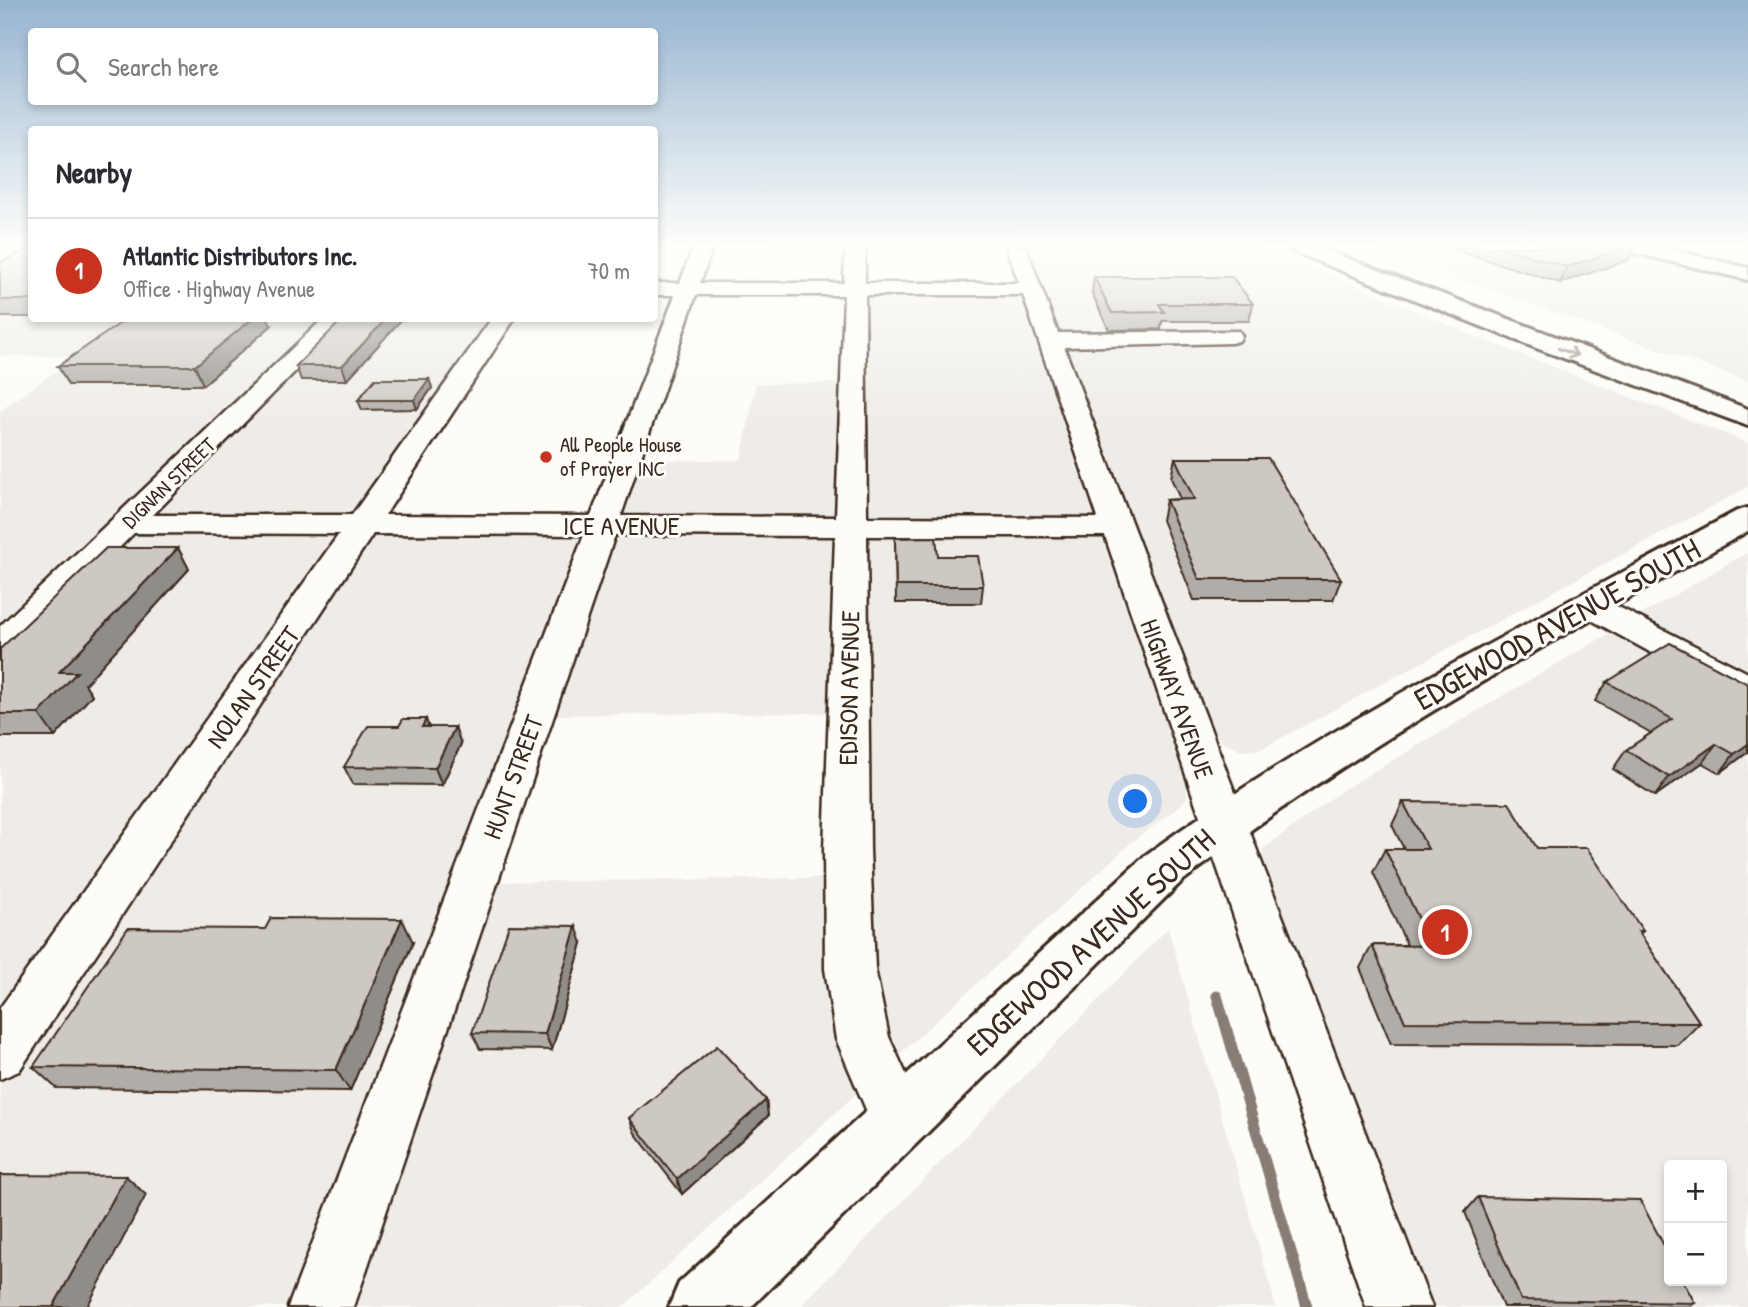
<!DOCTYPE html>
<meta charset="utf-8">
<style>
:root{--surface:#fff;--page:#f2f2f3;--text:#2b2b33;--muted:#7c7c81;--line:#e1e1e2;--accent:#c8321e}
body{margin:0;font-family:"Patrick Hand",sans-serif;background:var(--page);color:var(--text)}
.controls{position:absolute;right:21px;bottom:21px;display:grid;overflow:hidden;border-radius:7px;box-shadow:0 4px 10px #0003}
.controls button{width:63px;height:63px;display:grid;place-items:center;padding:0;border:0;border-bottom:2px solid var(--line);background:var(--surface);color:var(--text);font:35px sans-serif}
.you{position:absolute;left:1136px;top:802px;width:24px;height:24px;margin:-18px;border:5px solid #fff;border-radius:50%;background:#1a73e8;box-shadow:0 0 0 10px #1a73e833}
.badge{display:grid;place-items:center;width:46px;height:46px;border-radius:50%;background:var(--accent);color:#fff;font-size:23px;font-weight:700}
.pin{position:absolute;translate:-50% -50%;border:4px solid #fff;box-shadow:0 2px 7px #0006}
.list{margin:0;padding:0;list-style:none}
h2{display:flex;justify-content:space-between;align-items:center;height:91px;margin:0;padding:0 28px;font-size:30px}
h2 small{font-size:23px;font-weight:400;color:var(--muted)}
.list li{display:grid;grid-template-columns:46px 1fr auto;gap:21px;align-items:center;box-sizing:border-box;height:105px;padding:0 28px;border-top:2px solid var(--line)}
.list b{display:block;font-size:26px;white-space:nowrap}
.list p{margin:0;font-size:23px;white-space:nowrap;color:var(--muted)}
.list em{font-size:23px;font-style:normal;color:var(--muted)}
.icon{flex:none;width:38px;height:38px;fill:none;stroke:currentColor;stroke-width:2;stroke-linecap:round;stroke-linejoin:round}
.map{position:relative;flex:none;width:1748px;height:1307px;overflow:hidden}
.search{position:absolute;background:var(--surface);box-shadow:0 4px 10px #0003;left:28px;top:28px;width:630px;height:77px;display:flex;align-items:center;gap:18px;box-sizing:border-box;padding:0 24px;border-radius:7px;color:var(--muted);font-size:26px}
.panel{position:absolute;background:var(--surface);box-shadow:0 4px 10px #0003;left:28px;top:126px;width:630px;height:196px;border-radius:7px}
.map>svg:first-child{display:block}
.built{fill:#efece7;fill-rule:evenodd}
.lines{fill:none;stroke-linecap:round;stroke-linejoin:round}
.stream{stroke:#887d74;stroke-width:11}
.minor-casing{stroke:#3b2a1e;stroke-width:5}
.major-casing{stroke:#3b2a1e;stroke-width:6}
.highway-casing{stroke:#3b2a1e;stroke-width:6}
.minor{fill:#fdfcf7;fill-rule:evenodd}
.major{fill:#fdfcf7;fill-rule:evenodd}
.highway{fill:#fdfcf7;fill-rule:evenodd}
.wall{fill:#b0aca7;stroke:#3b2a1e;stroke-width:2}
.shaded-wall{fill:#908c88;stroke:#3b2a1e;stroke-width:2}
.building{fill:#cdc8c2;stroke:#3b2a1e;stroke-width:2}
.oneway{stroke:#9c938a}
.poi-dot{fill:#c8321e;stroke:#fdfcf7;stroke-width:2.5}
.labels{text-anchor:middle;stroke-width:6;stroke-linejoin:round;paint-order:stroke}
.far-poi-label{font-size:21px;fill:#3b2a1e;stroke:#fdfcf7;text-anchor:start}
.far-street-label{font-size:21px;fill:#3b2a1e;stroke:#fdfcf7}
.street-label{font-size:26px;fill:#3b2a1e;stroke:#fdfcf7}
.near-street-label{font-size:32px;fill:#3b2a1e;stroke:#fdfcf7}
</style>
<div class="map">
<svg width="1748" height="1307" viewBox="0 0 1748 1307">
<rect width="100%" height="100%" fill="#fdfcf7"/>
<filter id="ink" filterUnits="userSpaceOnUse"><feTurbulence type="fractalNoise" baseFrequency=".0143" numOctaves="2"/><feDisplacementMap in="SourceGraphic" scale="14" xChannelSelector="R" yChannelSelector="G"/><feConvolveMatrix kernelMatrix="1 2 1 2 8 2 1 2 1" color-interpolation-filters="sRGB"/></filter>
<g filter="url(#ink)">
<path class="built" d="M0 247H31L32 318 496 319 359 520 593 521 618 460H741L756 384 846 383 849 291H1024L1185 768 1187 797 1181 805 1133 841 623 1307H0V411L67 363V356H0ZM837 713 834 878 467 882 530 715Z
M1022 247H1263L1477 337 1748 443V487L1261 749 1244 751 1221 741 1201 720Z
M1369 247H1618L1748 278V381Z
M1660 247H1748V267Z
M1748 552V1307H1434L1263 869V849L1344 789ZM1669 1165H1722V1281H1669Z
M1168 928 1276 1307H800Z"/>
<g class="lines">
<path class="stream" d="M1217 996 1307 1307"/>
<defs>
<path id="minor" d="M693 247H713L700 283H844L845 247H865V283H1019L1006 247H1026L1058 333 1239 331 1242 336 1239 341 1231 343 1064 347 1432 1307H1366L1105 536H867L870 850 875 969 889 1037 927 1120 919 1140 899 1148 879 1140 836 1039 825 969 824 850 835 536 615 535 354 1307H288L584 535 373 534 19 1071 0 1079V1008L339 534 134 533 13 654 0 658V626L324 318H348L153 515H352L492 318H515L385 515 591 516 675 295H654V283H680ZM696 295H844L836 517 621 516ZM865 295H1023L1098 518 867 517Z
M1587 594 1599 597 1748 673V702L1734 698 1575 611 1570 604 1575 597Z"/>
<path id="major" d="M1624 247H1660L1748 268V280L1627 251Z
M1748 508V531C1553 641 1358 744 1181 882L751 1307H669L679 1283 1147 854C1333 720 1536 620 1737 511Z"/>
<path id="highway" d="M1289 247H1317L1748 409V426L1536 348 1292 251Z"/>
</defs>
<use href="#minor" class="minor-casing"/>
<use href="#major" class="major-casing"/>
<use href="#highway" class="highway-casing"/>
<use href="#minor" class="minor"/>
<use href="#major" class="major"/>
<use href="#highway" class="highway"/>
</g>
<path class="wall" d="M32 247V317H0V263Z
M1446 247H1635L1629 260 1560 283Z
M1094 277 1253 304 1249 321H1162L1161 329 1109 330 1092 293Z
M344 318 347 380H301L296 366Z
M271 326 203 385H68L58 366Z
M429 379 432 388 417 409 362 410 358 400Z
M1175 458 1341 579 1333 600H1194L1162 520 1166 500 1180 499 1171 478Z
M895 538 938 556 983 586 981 603H896Z
M178 548 189 569 85 684 92 695 55 737H0V649Z
M1607 682 1748 684V752L1720 773 1702 763 1655 796 1613 769 1626 750 1651 733 1595 701Z
M429 727H455L461 744 442 785 353 784 344 767Z
M1403 802 1537 848 1643 931 1640 934 1700 1023 1678 1045 1391 1044 1360 968 1372 945H1407L1373 872 1385 849H1404L1392 825Z
M413 942 350 1091 56 1088 33 1067Z
M582 943 552 1050 480 1049 472 1033Z
M766 1100 768 1116 682 1194 635 1133 629 1118Z
M1478 1197 1695 1303 1689 1307H1503L1465 1212Z"/>
<path class="shaded-wall" d="M1628 247H1635L1629 260 1560 283 1567 267Z
M253 318H268L271 326 203 385 195 366Z
M387 318H403L347 380 342 366Z
M429 379 432 388 417 409 414 400Z
M178 548 189 569 85 684 92 695 55 737 39 714 59 672Z
M426 719 432 736 422 727Z
M455 727 461 744 442 785 435 768Z
M1716 744 1702 763 1655 796 1669 777Z
M1748 744V752L1720 773 1734 754Z
M402 919 413 942 350 1091 336 1070Z
M576 926 582 943 552 1050 545 1034Z
M766 1100 768 1116 682 1194 677 1179Z
M126 1176 146 1195 87 1307H53Z"/>
<path class="building" d="M32 247V300H0V263Z
M1501 247H1628L1567 267Z
M1094 277H1232L1253 304H1159L1164 312 1112 313Z
M128 318H253L195 366H58Z
M344 318H387L342 366H296Z
M375 379H429L414 400H358Z
M1175 458H1268L1341 579H1199L1166 500 1194 499Z
M936 537 938 556H978L983 586H896L895 538Z
M106 548H178L59 672H77L39 714H0V649Z
M1670 643 1748 684V744L1734 754 1716 744 1669 777 1626 750 1672 719 1607 682Z
M403 719H426L422 727H455L435 768 344 767 368 726H399Z
M1403 802 1509 803 1537 848H1587L1643 931H1638L1700 1023 1405 1022 1372 945 1432 946 1385 849H1428Z
M271 918 402 919 336 1070 33 1067 128 928 265 929Z
M509 925 576 926 545 1034 472 1033Z
M717 1046 766 1100 677 1179 629 1118Z
M0 1175 126 1176 53 1307H0Z
M1478 1197 1640 1200 1669 1255V1281H1683L1695 1303 1521 1300Z"/>
<defs><path id="oneway-shaft" d="M-6 0H5M1.5-3L5.5 0L1.5 3" fill="none" stroke-width="1.6" stroke-linecap="round" stroke-linejoin="round" transform="scale(1.75)"/></defs>
<use class="oneway" href="#oneway-shaft" transform="translate(1568 352) rotate(20)"/>
</g>
<linearGradient id="sky" x2="0" y2="1"><stop stop-color="#96b4d0"/><stop offset="0.57" stop-color="#fefefb"/><stop offset="1" stop-color="#fefefb" stop-opacity="0"/></linearGradient>
<rect width="1748" height="430" fill="url(#sky)"/>
<circle class="poi-dot" cx="546" cy="457" r="7"/>
<g class="labels">
<g class="far-poi-label">
<text x="560" y="452">All People House<tspan x="560" dy="24">of Prayer INC</tspan></text>
</g>
<g class="far-street-label">
<text transform="translate(169 483) rotate(-44)" y="7">DIGNAN STREET</text>
</g>
<g class="street-label">
<text x="621" y="535">ICE AVENUE</text>
<text transform="translate(253 687) rotate(-55)" y="9">NOLAN STREET</text>
<text transform="translate(849 688) rotate(-89)" y="9">EDISON AVENUE</text>
<text transform="translate(1177 699) rotate(70)" y="9">HIGHWAY AVENUE</text>
<text transform="translate(513 777) rotate(-70)" y="9">HUNT STREET</text>
</g>
<g class="near-street-label">
<text transform="translate(1557 624) rotate(-29)" y="11">EDGEWOOD AVENUE SOUTH</text>
<text transform="translate(1091 942) rotate(-42)" y="11">EDGEWOOD AVENUE SOUTH</text>
</g>
</g>
</svg>
<div class="controls">
<button>+</button>
<button>−</button>
</div>
<div class="you"></div>
<div class="pin badge" style="left:1445px;top:932px">1</div>
<div class="search"><svg class="icon" aria-label="search" viewBox="0 0 24 24"><circle cx="10" cy="10" r="6"/><path d="M15 15l6 6"/></svg>Search here</div>
<section class="panel">
<h2>Nearby<small></small></h2>
<ul class="list">
<li><span class="badge">1</span><div><b>Atlantic Distributors Inc.</b><p>Office · Highway Avenue</p></div><em>70 m</em></li>
</ul>
</section>
</div>
